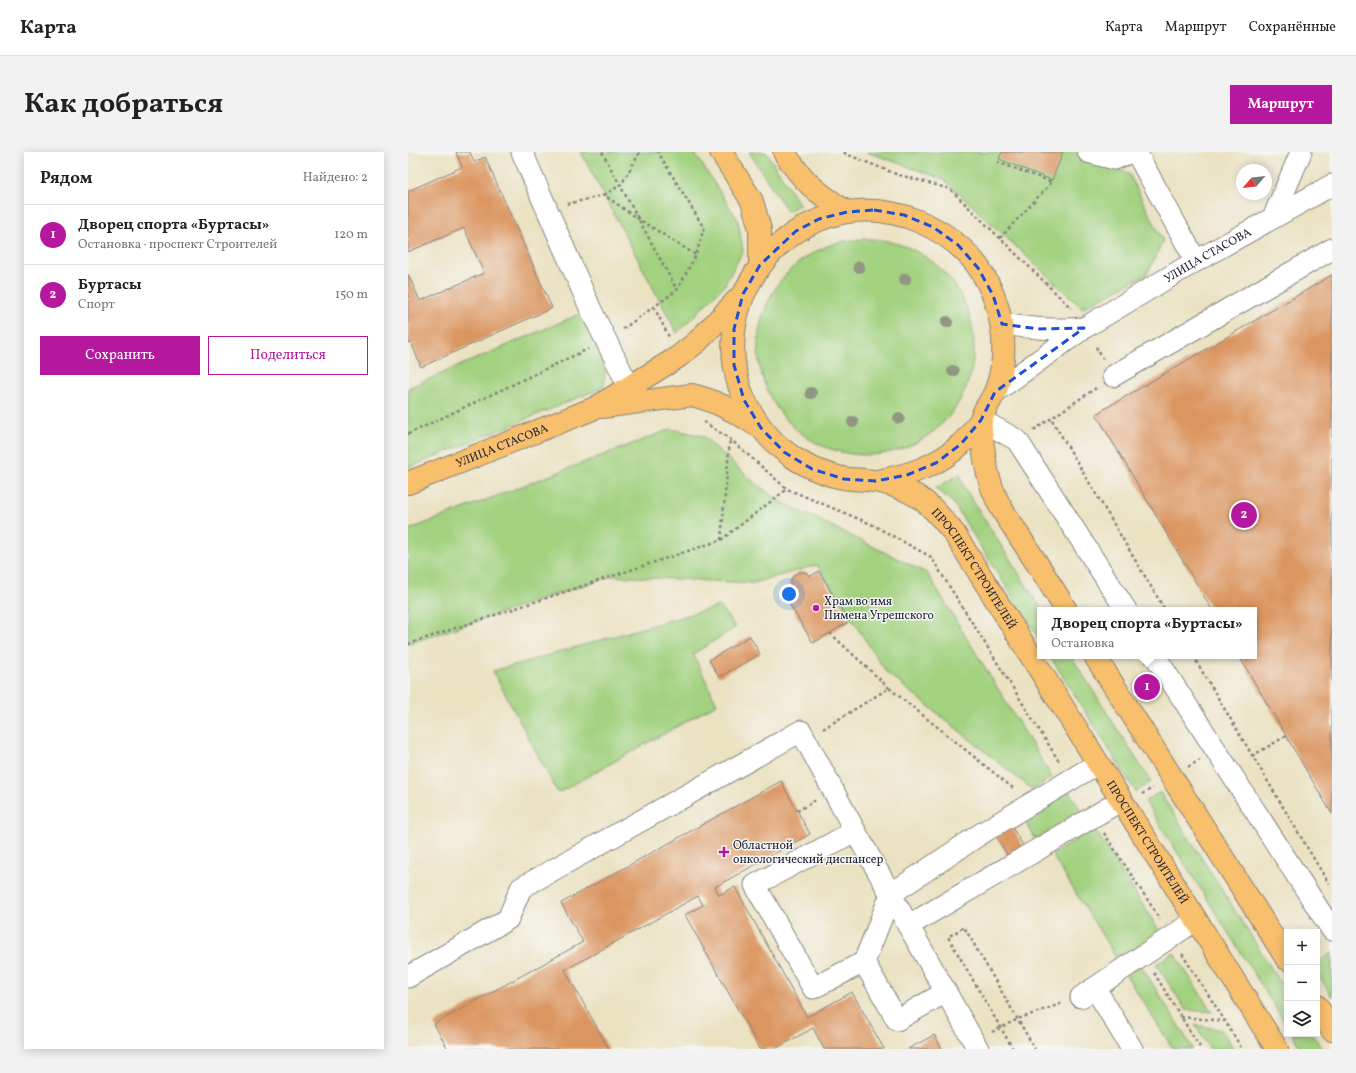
<!DOCTYPE html>
<html lang="ru">
<meta charset="utf-8">
<style>
:root{--surface:#fff;--page:#f2f2f2;--text:#222;--muted:#767676;--line:#e0e0e0;--accent:#b5179e}
body{margin:0;font-family:Vollkorn,serif;background:var(--page);color:var(--text)}
.controls{position:absolute;right:12px;bottom:12px;display:grid;overflow:hidden;border-radius:0px;box-shadow:0 2px 10px #0003}
.controls button{width:36px;height:36px;display:grid;place-items:center;padding:0;border:0;border-bottom:1px solid var(--line);background:var(--surface);color:var(--text);font:20px sans-serif}
.compass{position:absolute;left:828px;top:12px;width:36px;height:36px;border-radius:50%;background:var(--surface);box-shadow:0 2px 10px #0003;rotate:242deg}
.you{position:absolute;left:381px;top:442px;width:14px;height:14px;margin:-10px;border:3px solid #fff;border-radius:50%;background:#1a73e8;box-shadow:0 0 0 6px #1a73e833}
.badge{display:grid;place-items:center;width:26px;height:26px;border-radius:50%;background:var(--accent);color:#fff;font-size:13px;font-weight:700}
.pin{position:absolute;translate:-50% -50%;border:2px solid #fff;box-shadow:0 1px 4px #0006}
.popup{position:absolute;left:629px;top:455px;width:220px;height:52px;box-sizing:border-box;display:grid;place-content:center;border-radius:0px;background:var(--surface);filter:drop-shadow(0 1px 3px #0005);font-size:13px;white-space:nowrap;color:var(--muted)}
.popup b{font-size:15px;color:var(--text)}
.popup::after{content:'';position:absolute;left:50%;top:100%;margin-left:-8px;border:8px solid transparent;border-top-color:var(--surface)}
.list{margin:0;padding:0;list-style:none}
h2{display:flex;justify-content:space-between;align-items:center;height:52px;margin:0;padding:0 16px;font-size:17px}
h2 small{font-size:13px;font-weight:400;color:var(--muted)}
.list li{display:grid;grid-template-columns:26px 1fr auto;gap:12px;align-items:center;box-sizing:border-box;height:60px;padding:0 16px;border-top:1px solid var(--line)}
.list b{display:block;font-size:15px;white-space:nowrap}
.list p{margin:0;font-size:13px;white-space:nowrap;color:var(--muted)}
.list em{font-size:13px;font-style:normal;color:var(--muted)}
.actions{display:flex;gap:8px;padding:12px 16px}
.actions a{flex:1;padding:9px 0;border:1px solid var(--accent);border-radius:0px;text-align:center;font-size:14px;color:var(--accent)}
.actions .main{background:var(--accent);color:#fff}
.icon{flex:none;width:22px;height:22px;fill:none;stroke:currentColor;stroke-width:2;stroke-linecap:round;stroke-linejoin:round}
.map{position:relative;flex:none;width:924px;height:897px;overflow:hidden;border-radius:0px}
header{display:flex;align-items:center;gap:24px;box-sizing:border-box;height:56px;padding:0 20px;background:var(--surface);border-bottom:1px solid var(--line)}
header strong{font-size:19px}
nav{display:flex;gap:22px;margin-inline-start:auto;font-size:14px}
.intro{display:flex;align-items:center;justify-content:space-between;box-sizing:border-box;height:96px;padding:0 24px}
h1{margin:0;font-size:28px}
.button{padding:10px 18px;border-radius:0px;background:var(--accent);color:#fff;font-size:14px;font-weight:700}
main{display:flex;gap:24px;padding:0 24px}
aside{flex:1;background:var(--surface);border-radius:0px;box-shadow:0 2px 10px #0003}
.map>svg:first-child{display:block}
.green{fill:#a2d17f;stroke:#627a5d}
.building{fill:#db9560}
.lines{fill:none;stroke-linecap:round;stroke-linejoin:round}
.minor-casing{stroke:#86827e;stroke-width:23}
.major-casing{stroke:#86827e;stroke-width:24}
.path{stroke:#86827e;stroke-width:2.5;stroke-dasharray:3 3;stroke-linecap:butt}
.minor{stroke:#fff;stroke-width:21}
.major{stroke:#f8bf6c;stroke-width:22}
.tree{fill:#919683}
.marked{fill:none;stroke:#1d4ed8;stroke-width:3;stroke-dasharray:8 5;stroke-linejoin:round}
.poi-dot{fill:#b5179e;stroke:#f6f6f2;stroke-width:1.5}
.labels{text-anchor:middle;stroke-width:3;stroke-linejoin:round;paint-order:stroke}
.street-label{font-size:12px;fill:#22223b;stroke:#f6f6f2}
.poi-label{font-size:12px;fill:#22223b;stroke:#f6f6f2;text-anchor:start}
</style>
<header>
<strong>Карта</strong>
<nav><a>Карта</a><a>Маршрут</a><a>Сохранённые</a></nav>
</header>
<div class="intro"><h1>Как добраться</h1><a class="button">Маршрут</a></div>
<main>
<aside>
<h2>Рядом<small>Найдено: 2</small></h2>
<ul class="list">
<li><span class="badge">1</span><div><b>Дворец спорта «Буртасы»</b><p>Остановка · проспект Строителей</p></div><em>120 m</em></li>
<li><span class="badge">2</span><div><b>Буртасы</b><p>Спорт</p></div><em>150 m</em></li>
</ul>
<div class="actions"><a class="main">Сохранить</a><a>Поделиться</a></div>
</aside>
<div class="map">
<svg width="924" height="897" viewBox="0 0 924 897">
<rect width="100%" height="100%" fill="#f6f6f2"/>
<filter id="ink" filterUnits="userSpaceOnUse"><feTurbulence type="fractalNoise" baseFrequency=".025" numOctaves="2"/><feDisplacementMap in="SourceGraphic" scale="8" xChannelSelector="R" yChannelSelector="G"/><feConvolveMatrix kernelMatrix="1 2 1 2 8 2 1 2 1" color-interpolation-filters="sRGB"/></filter>
<filter id="wash" filterUnits="userSpaceOnUse"><feTurbulence type="fractalNoise" baseFrequency=".012" numOctaves="4" result="noise"/><feDisplacementMap in="SourceGraphic" scale="16" xChannelSelector="R" yChannelSelector="G"/><feGaussianBlur stdDeviation="0.9" result="paint"/><feColorMatrix in="noise" values="0 0 0 0 0 0 0 0 0 0 0 0 0 0 0 0 0 1.4 0 .05"/><feComposite in="paint" operator="in"/></filter>
<g filter="url(#wash)">
<rect width="100%" height="100%" fill="#ebe2c2"/>
<path class="green" d="M173 0H286L330 68 335 99 316 134 269 181Z
M341 0H358L392 53 379 59Z
M459 0H670L721 22 755 89 739 122 674 156 535 27Z
M350 195a108 108 0 1 1 216 0a108 108 0 1 1-216 0Z
M174 161 186 180 197 214 196 235 0 316V236Z
M263 277 295 284 348 332 374 350 519 421 644 625 625 638 478 520 409 413 345 431 204 424 0 492V378Z
M552 322 556 335 634 458H632V488L545 351 528 336Z
M311 454 328 475 285 502 309 552 150 641 85 519Z
M642 504H663L743 630 728 640Z
M661 639 674 660 628 688 616 667Z
M752 640 879 841V874L737 649Z
M686 676 754 783 711 810 644 703Z
M766 801 804 860 778 858 748 812Z
M924 801V845L909 821V811Z
M733 813 785 897H765L718 823Z
M787 873 814 878 826 897H802Z
M884 882H905L914 897H893Z"/>
<g id="blocks">
<path class="building" d="M48 0H62L66 10 77 5 144 156 13 215 3 190 0 191V122L12 149 76 121 56 76 0 100V39L54 15Z
M594 0H655L644 28 591 7Z
M924 123V662L831 504H846V458H804L688 262Z
M411 419 441 470 405 491 375 441 383 436 382 430 385 424 391 420H397L403 424Z
M342 484 352 502 311 525 301 508Z
M373 629 402 682 307 735 311 743 327 735 399 865 444 840 476 897H416L405 876 367 897H352L277 763 295 753 290 744 157 818 201 897H40L26 872 175 790 153 751Z
M604 675 617 697 601 706 588 684Z
M526 883 534 897H500Z"/>
</g>
</g>
<g filter="url(#ink)">
<use href="#blocks" fill-opacity="0" stroke="#86827e" stroke-width="1"/>
<g class="lines">
<defs>
<g id="minor">
<path d="M114 0 183 158 221 235"/>
<path d="M680 0 707 7 723 0"/>
<path d="M728 0 788 109"/>
<path d="M865 66 893 0"/>
<path d="M594 172C621 176 648 179 676 176"/>
<path d="M705 224 924 97"/>
<path id="s1" d="M587 240 676 176 788 109 924 33"/>
<path d="M573 268 609 288 718 458"/>
<path d="M747 504 924 778"/>
<path d="M447 679 347 733 405 836 456 810"/>
<path d="M500 774 712 649"/>
<path d="M0 825 100 767 113 736 393 579 447 679 570 897"/>
<path d="M687 836 724 897"/>
<path d="M538 840 489 868 456 810 483 742 574 681 689 612"/>
<path d="M673 845 788 768"/>
</g>
<g id="major">
<path d="M313 0 344 49 352 77V113"/>
<path d="M376 0C395 30 409 41 439 60"/>
<path d="M194 255 284 243C309 249 329 260 350 274"/>
<path d="M469 329C501 323 530 314 553 292 561 285 567 275 573 268"/>
<path id="s2" d="M0 331 187 256 270 205 290 189 333 144"/>
<path id="s3" d="M658 458C643 433 627 408 611 384 604 372 595 361 589 348 581 331 577 313 575 294 574 286 572 275 573 268 575 258 583 249 587 240 603 200 595 152 571 116 556 95 534 79 510 69 384 18 271 167 353 275 372 301 403 320 435 326 445 328 455 327 465 329 477 330 494 336 505 342 521 350 534 367 546 381L869 897"/>
<path d="M687 504 879 807"/>
<path d="M909 854 924 878"/>
</g>
</defs>
<use href="#minor" class="minor-casing"/>
<use href="#major" class="major-casing"/>
<path class="path" d="M194 0 269 138
M436 0 438 2 488 22 542 37 663 156
M589 10 644 30 592 86
M196 43 213 33 232 0
M159 52 196 43 232 68 288 103
M246 155 262 187
M215 177 269 138 288 103 296 76 250 0
M688 195 695 207
M644 268 757 458
M296 270 322 287 379 337 463 372 523 405 652 611
M626 278 688 236
M0 282 180 197
M313 388 322 287
M422 481 481 536
M0 492 313 388 379 337
M785 504 921 732
M415 577 481 536 606 637
M844 604 878 584
M780 615 792 608
M734 642 745 636
M389 659 408 648
M696 681 752 767
M774 802 817 869
M746 821 793 897
M773 865 817 869 834 897
M584 880 610 867 655 851
M605 897 540 785 556 775 627 897"/>
<use href="#minor" class="minor"/>
<use href="#major" class="major"/>
</g>
<g class="tree">
<circle cx="451" cy="115" r="6"/>
<circle cx="497" cy="127" r="6"/>
<circle cx="539" cy="170" r="6"/>
<circle cx="545" cy="219" r="6"/>
<circle cx="403" cy="241" r="6"/>
<circle cx="491" cy="266" r="6"/>
<circle cx="445" cy="270" r="6"/>
</g>
</g>
<path class="marked" d="M466 58 496 63 525 75 550 93 570 116 585 143 594 172 630 177 676 176 587 240 573 268 553 292 528 311 499 323 468 329 436 327 404 317 376 300 353 276 336 248 326 213V177L335 142 352 113 388 79 411 67 439 60Z"/>
<g class="poi-dot">
<circle cx="408" cy="456" r="4"/>
<path d="M314 694h4v4h4v4h-4v4h-4v-4h-4v-4h4z"/>
</g>
<g class="labels">
<g class="street-label">
<text dy="4" stroke="none"><textPath href="#s1" startOffset="253">УЛИЦА СТАСОВА</textPath></text>
<text dy="4" stroke="none"><textPath href="#s2" startOffset="101">УЛИЦА СТАСОВА</textPath></text>
<text dy="4" stroke="none"><textPath href="#s3" startOffset="1070">ПРОСПЕКТ СТРОИТЕЛЕЙ</textPath></text>
<text dy="4" stroke="none"><textPath href="#s3" startOffset="1394">ПРОСПЕКТ СТРОИТЕЛЕЙ</textPath></text>
</g>
<g class="poi-label">
<text x="416" y="453">Храм во имя<tspan x="416" dy="14">Пимена Угрешского</tspan></text>
<text x="325" y="697">Областной<tspan x="325" dy="14">онкологический диспансер</tspan></text>
</g>
</g>
</svg>
<div class="controls">
<button>+</button>
<button>−</button>
<button><svg class="icon" aria-label="layers" viewBox="0 0 24 24"><path d="M12 4l9 5-9 5-9-5zM3 14l9 5 9-5"/></svg></button>
</div>
<svg class="compass" viewBox="-18 -18 36 36"><path d="M0-13l5 13h-10z" fill="#e53935"/><path d="M0 13l5-13h-10z" fill="#767676"/></svg>
<div class="you"></div>
<div class="pin badge" style="left:739px;top:535px">1</div>
<div class="popup"><b>Дворец спорта «Буртасы»</b>Остановка</div>
<div class="pin badge" style="left:836px;top:363px">2</div>
</div>
</main>
